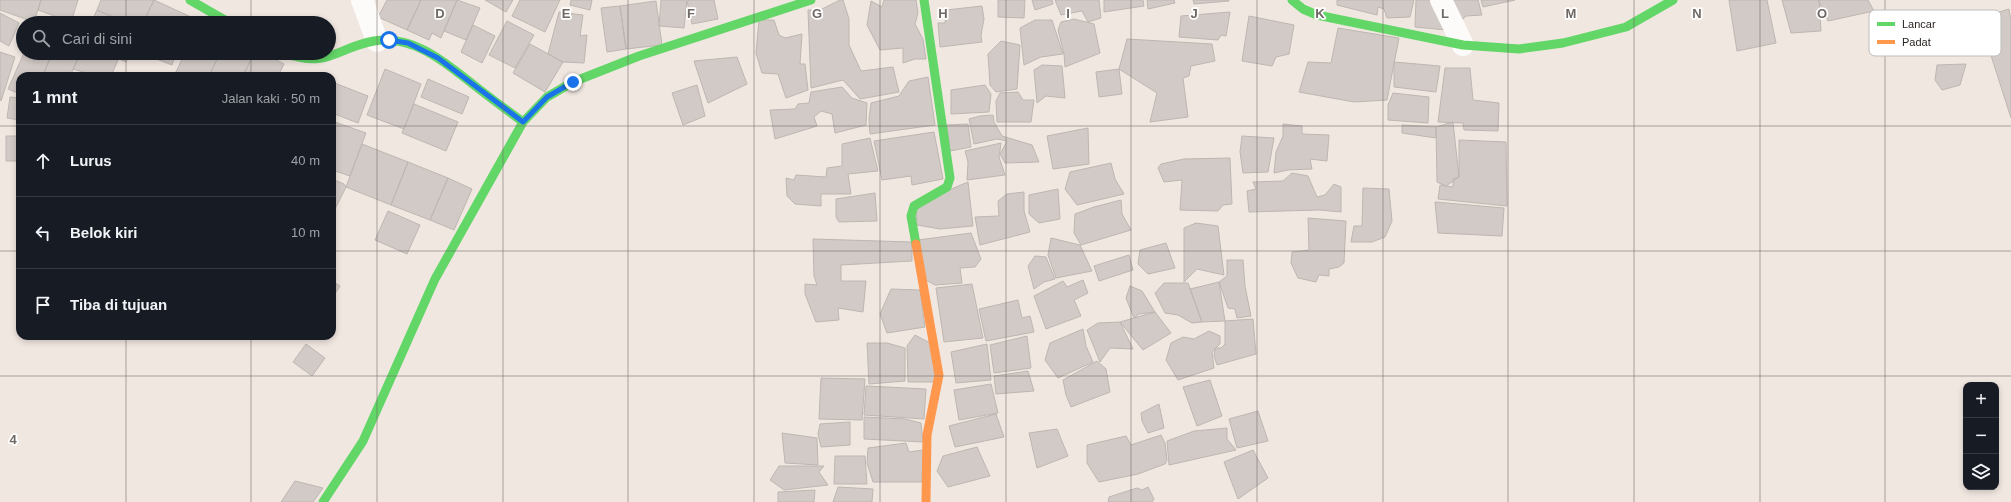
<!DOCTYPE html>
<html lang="id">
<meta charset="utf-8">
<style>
:root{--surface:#171b24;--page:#20242c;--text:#f1f3f6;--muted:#9ea1a6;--line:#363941}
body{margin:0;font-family:Helvetica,sans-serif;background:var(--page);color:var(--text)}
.controls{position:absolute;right:12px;bottom:12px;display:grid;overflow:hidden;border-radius:8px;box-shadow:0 2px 6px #0003}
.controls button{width:36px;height:36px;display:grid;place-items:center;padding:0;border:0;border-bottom:1px solid var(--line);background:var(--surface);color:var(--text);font:20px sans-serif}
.stop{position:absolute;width:12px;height:12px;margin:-9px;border:3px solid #1a73e8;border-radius:50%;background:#fff}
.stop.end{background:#1a73e8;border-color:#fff;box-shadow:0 1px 4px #0008}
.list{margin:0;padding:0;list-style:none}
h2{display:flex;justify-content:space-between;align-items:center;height:52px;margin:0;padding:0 16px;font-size:17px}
h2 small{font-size:13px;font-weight:400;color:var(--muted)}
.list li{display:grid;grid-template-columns:26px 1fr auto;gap:12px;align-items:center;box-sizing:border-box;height:72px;padding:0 16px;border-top:1px solid var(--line)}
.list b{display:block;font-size:15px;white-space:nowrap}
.list em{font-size:13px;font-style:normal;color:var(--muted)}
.icon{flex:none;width:22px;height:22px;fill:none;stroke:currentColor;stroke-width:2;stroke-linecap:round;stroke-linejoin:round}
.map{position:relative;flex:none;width:2011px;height:502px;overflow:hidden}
.search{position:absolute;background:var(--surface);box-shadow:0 2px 6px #0003;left:16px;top:16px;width:320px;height:44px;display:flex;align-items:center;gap:10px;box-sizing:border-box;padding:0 14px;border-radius:22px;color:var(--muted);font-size:15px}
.panel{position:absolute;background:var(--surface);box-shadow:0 2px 6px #0003;left:16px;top:72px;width:320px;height:268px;border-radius:12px}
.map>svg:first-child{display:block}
.building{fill:#d2cac6;stroke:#bdb6b1}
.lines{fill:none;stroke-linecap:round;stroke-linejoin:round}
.street{stroke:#fdfbfa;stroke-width:22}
.fast{stroke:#63d668;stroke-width:9}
.slow{stroke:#ff974d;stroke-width:9}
.route{stroke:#1a73e8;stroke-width:5}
.grid{fill:none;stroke:#706864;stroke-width:1;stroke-opacity:0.55}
.key{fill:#fff;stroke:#bfbdbc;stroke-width:1}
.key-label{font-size:11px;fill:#2a2320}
.grid-label{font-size:13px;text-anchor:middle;font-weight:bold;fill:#706864;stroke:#fff;stroke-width:3.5;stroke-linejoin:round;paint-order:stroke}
</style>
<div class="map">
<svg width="2011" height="502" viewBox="0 0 2011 502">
<rect width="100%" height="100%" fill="#f1e7e1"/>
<path class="building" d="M0 0H41L34 22 0 10Z
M41 0H78L71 22 38 10Z
M101 0H154L143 23H127L97 10Z
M154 0 191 17 188 23H143Z
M387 0H421L407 30 378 17Z
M421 0H457L441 38 432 33 429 40 407 30Z
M457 0 480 8 466 40 444 31Z
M485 0H513L506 12Z
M520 0H560L545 32 512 16Z
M571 0H592L590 10 570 5Z
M661 0H687L684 28 659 26Z
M690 0H714L718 19 692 24 687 1Z
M840 0H843L849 19V45L861 71 893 67 899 92 860 99 843 80 811 88 808 10H820Z
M884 0H916L918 13 915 24 923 39 926 59H915L903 63V48L880 50 867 25 871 1 882 7Z
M998 0H1025L1024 18 998 17Z
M1032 0H1052L1053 4 1035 10Z
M1055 0H1099L1101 18 1088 22 1082 11 1061 15Z
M1104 0H1143L1144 6 1104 12Z
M1147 0H1174L1175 3 1148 9Z
M1193 0H1229V1L1194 4Z
M1337 0H1414L1410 17 1387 18 1384 9 1378 7 1377 15 1337 5Z
M1416 0H1432L1446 30 1415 27Z
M1445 0H1478L1482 15 1466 16 1457 25Z
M1481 0H1515L1483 7Z
M1729 0H1767L1776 43 1737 51Z
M1782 0H1819L1821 31 1791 33Z
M1818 0H1868L1874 11 1828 21Z
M656 1 662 45 626 49 620 6Z
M620 6 626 49 607 52 601 8Z
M982 6 984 19 981 35 982 42 940 47 938 23H945L946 10Z
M2009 9 2011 21V118L1979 18Z
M97 10 127 23H91Z
M559 12 583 15 580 36 587 35 584 63 563 62 548 54Z
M1230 12 1226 36 1221 35 1218 40 1179 37 1181 16Z
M0 13 19 23 9 46 0 41Z
M1249 16 1294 25 1289 54 1276 57 1272 66 1242 61Z
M1074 19 1094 24 1100 53 1065 67 1064 54 1058 30 1061 22Z
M759 20H774L779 35 785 38 802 34 800 64H805L808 90 786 98 778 74 762 73 756 53Z
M1035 20H1052L1063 54 1041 57 1024 65 1020 28Z
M507 21 534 35 515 68 489 55Z
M473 25 495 36 482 63 461 52Z
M1338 28 1399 38 1387 100 1354 102 1299 92 1308 62 1331 63Z
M1127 39 1212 44 1215 61 1191 66 1189 76 1183 78 1188 117 1150 122 1157 93 1119 69Z
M1001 41 1020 45 1017 89 996 92 990 85 988 54Z
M530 44 563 62 545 92 513 73Z
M0 52 15 57 1 101 0 100Z
M24 53H52L43 76H20V94L8 89Z
M52 53H62L78 59 70 76H43Z
M80 53H106L119 58 111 76H96L73 69Z
M106 53H130L126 62Z
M141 53H176L172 65Z
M185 53H220L209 76H174Z
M220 53H254L243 76H209Z
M254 53H262L284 64 278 76H243Z
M737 57 747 84 708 103 694 61Z
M1394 62 1440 66 1436 92 1394 87Z
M1966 64 1960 85 1942 90 1935 80 1937 65Z
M1042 65 1062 66 1065 98 1046 96 1037 103 1034 70Z
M1445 68H1470L1473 100 1499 103 1498 131 1464 130 1463 123 1438 122Z
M385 69 421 84 404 129 367 115Z
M1119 69 1122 94 1099 97 1096 72Z
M84 72 96 76H82Z
M928 77 935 125 870 134 869 119 871 103 899 96 909 81Z
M428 79 469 97 462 114 421 97Z
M332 82 368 96 358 123 332 113Z
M697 85 705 116 683 125 672 93Z
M985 85 991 94 989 112 951 114V90Z
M842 87 852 98 867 103 866 125 835 133 832 114 821 111 814 117 817 126 775 139 770 110 795 109 798 104 809 103 811 92Z
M1018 92 1023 100H1034L1031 122H997L996 101 1000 93Z
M1393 93 1429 97 1428 123 1388 120V105Z
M10 97 20 98V120L7 118Z
M414 104 458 122 446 151 402 133Z
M993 115 994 122 1002 136 1032 145 1039 162 1005 163 1000 154 1007 141 997 139 974 144 969 119 980 116Z
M332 121 366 133 350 176 332 170Z
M1453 122 1459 177 1446 186 1437 182 1436 127Z
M968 124 971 147 950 151 947 125Z
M1283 124 1302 126V134L1329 135 1327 161 1310 159 1312 169 1288 170 1274 173 1276 152 1283 136Z
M1402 125 1436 127V138L1402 133Z
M1088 128 1089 164 1053 169 1047 136Z
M934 132 943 179 912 185 911 176 882 180 874 141Z
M6 136H20V161H6Z
M1242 136 1274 138 1268 172 1243 173 1240 152Z
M870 138 878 171 848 174 851 194H821V206L795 204 787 196 786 178 794 180 796 175 826 177 827 168 842 166V144Z
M1459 140 1506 142 1507 206 1438 199 1440 185 1453 187V179L1459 177Z
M1001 143 999 157 1005 175 967 180 968 162 965 151Z
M362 144 408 162 391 205 346 187Z
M1230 158 1232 204 1223 205 1218 211 1180 210 1182 180 1164 182 1158 168 1161 164 1184 159Z
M408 162 448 178 430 220 391 205Z
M1111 163 1115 179 1124 194 1077 205 1065 189 1070 172Z
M17 167H20V187H17Z
M1292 173 1308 176 1317 197 1325 195 1334 184 1341 187V212L1320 210 1249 212 1247 191 1256 189 1253 182 1283 181Z
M448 178 472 189 454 230 430 220Z
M332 179 344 184 346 187 332 215Z
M968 182 973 226 940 229 917 225 916 210 942 193Z
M1363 188 1389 189 1392 221 1385 237 1372 242H1351L1354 226H1362Z
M1058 189 1060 219 1039 223 1029 214V195Z
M1024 192V211L1030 232 980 245 975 217 999 216 998 201 1007 194Z
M875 193 877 221 839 222 836 217V199Z
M1121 200 1122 214 1131 230 1081 245 1074 233 1075 214 1094 207Z
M1435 202 1504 208 1502 236 1438 233Z
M388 211 420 225 407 254 375 240Z
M1308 218 1346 221 1344 263 1339 267 1329 269V276L1319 275 1316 282 1298 278 1291 263 1292 252 1309 250Z
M1196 223 1218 226 1224 275 1197 269 1184 282V228Z
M971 233 981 259 975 267 960 268 962 283 935 285 924 279 918 240Z
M1051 238 1080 245 1092 271 1056 278 1048 255Z
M813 239 912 242V261L841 265V281H866L863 312 838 308 839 320 816 322 805 294V284L817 285 814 276Z
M1166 243 1175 268 1148 274 1138 264 1140 250Z
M1129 255 1133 270 1099 281 1094 266Z
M1035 256 1046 257 1055 279 1044 282 1034 289 1028 266Z
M1227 260H1243L1245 286 1251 316 1237 318 1235 309 1228 308 1219 282 1227 276Z
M1083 280 1088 293 1074 300 1081 316 1046 329 1034 296 1063 281 1067 287Z
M332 281 340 286 332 298Z
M1219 282 1225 321 1202 322 1190 289Z
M1164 283H1188L1202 322 1192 323 1178 315 1165 313 1155 293Z
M972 284 983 338 944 342 936 288Z
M1130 286 1142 291 1155 312 1139 314 1134 318 1126 298Z
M891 289 920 290 925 327 887 333 880 314Z
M1018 300 1022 318 1030 316 1034 332 986 341 979 309Z
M1155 312 1171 333 1143 350 1120 322Z
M1253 319 1256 354 1217 365 1214 356 1215 348H1221L1225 344V321Z
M1120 322 1133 349 1110 348 1100 362 1087 330 1098 323Z
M1083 329 1086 346 1093 362 1058 378 1045 360 1050 343Z
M1209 331 1220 336V344L1212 352 1214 368 1178 380 1166 360 1171 343 1183 337 1194 339Z
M915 335 932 344 935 382H908L907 346Z
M1027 336 1031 368 994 373 990 345Z
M867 343H887L905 348V381L869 384Z
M306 344 325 358 312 376 293 362Z
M987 344 991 380 956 383 951 352Z
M1097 361 1106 369 1110 392 1071 407 1066 395 1063 380Z
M1028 371 1034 391 996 394 994 376Z
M821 378 865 379 862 420 819 419Z
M1210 380 1222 416 1197 426 1183 387Z
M991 384 998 413 959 420 954 390Z
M866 386 926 389 924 419 864 415Z
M1159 404 1164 428 1148 433 1142 421 1141 413Z
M1258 411 1268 441 1237 448 1229 419Z
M996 414 1004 437 955 447 949 426Z
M864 417 905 419 921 423 923 442 864 439Z
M850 422V445L821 447 818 434 820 424Z
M1227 428V439L1236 450 1169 465 1167 441 1194 431Z
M1057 429 1068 456 1037 468 1029 433Z
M782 433 817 438 818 465 785 463Z
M1161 435 1165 443 1167 460 1165 464 1138 474 1099 482 1087 463V445L1126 436 1131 445Z
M906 443 909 452 923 450 922 482H873L867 463 868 448Z
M977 447 990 476 948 487 937 471 943 456Z
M1253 450 1268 478 1238 499 1224 462Z
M835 456H865L867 484H834Z
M779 466H824L819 472 828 485 784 490 770 480Z
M295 481 323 488 313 502H281Z
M838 487 873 489 872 502H833Z
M1148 487 1154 499 1152 502H1108L1109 497 1137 488 1142 490Z
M815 490 814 502H778V492Z"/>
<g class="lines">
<path class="street" d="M362 0 377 41
M1441 0 1463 45"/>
<path class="fast" d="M190 0 230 23
M1292 0 1303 9 1317 15 1463 45 1519 49 1563 43 1626 27 1673 0
M284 53C329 69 335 48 374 41 416 34 449 66 479 89 493 100 508 111 523 122L547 97 573 82 639 56 811 0
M916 244 911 216 914 206 947 187 950 178 924 0
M323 502 363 441 435 279 523 122"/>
<path class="slow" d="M916 244 939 375 927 435 926 501"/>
</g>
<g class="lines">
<path class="route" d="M389 40 408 43 438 58 523 122 547 97 573 82"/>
</g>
<path class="grid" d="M126 0V23M251 0V23M377 0V502M503 0V502M628 0V502M754 0V502M880 0V502M1006 0V502M1131 0V502M1257 0V502M1383 0V502M1508 0V502M1634 0V502M1760 0V502M1885 0V502M126 53V76M251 53V76M0 126H20M332 126H2011M0 251H20M332 251H2011M126 336V502M251 336V502M0 376H2011"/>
<rect x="1869" y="10" width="132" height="46" rx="6" class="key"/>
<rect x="1877" y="22" width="18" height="4" fill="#63d668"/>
<rect x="1877" y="40" width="18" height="4" fill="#ff974d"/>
<g class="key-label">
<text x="1902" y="28">Lancar</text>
<text x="1902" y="46">Padat</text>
</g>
<g class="grid-label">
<text x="440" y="18">D</text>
<text x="566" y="18">E</text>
<text x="691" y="18">F</text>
<text x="817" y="18">G</text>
<text x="943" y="18">H</text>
<text x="1068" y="18">I</text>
<text x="1194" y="18">J</text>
<text x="1320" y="18">K</text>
<text x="1445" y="18">L</text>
<text x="1571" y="18">M</text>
<text x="1697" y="18">N</text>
<text x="1822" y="18">O</text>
<text x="13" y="444">4</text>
</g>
</svg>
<div class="controls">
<button>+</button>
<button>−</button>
<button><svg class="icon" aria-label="layers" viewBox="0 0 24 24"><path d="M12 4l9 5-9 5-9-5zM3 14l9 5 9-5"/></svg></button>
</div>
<div class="stop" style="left:389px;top:40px"></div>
<div class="stop end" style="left:573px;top:82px"></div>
<div class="search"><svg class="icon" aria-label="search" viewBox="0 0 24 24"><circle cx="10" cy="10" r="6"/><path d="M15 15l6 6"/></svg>Cari di sini</div>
<section class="panel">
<h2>1 mnt<small>Jalan kaki · 50 m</small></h2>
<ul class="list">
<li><svg class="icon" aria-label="ahead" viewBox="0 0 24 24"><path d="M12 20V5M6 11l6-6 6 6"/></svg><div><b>Lurus</b></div><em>40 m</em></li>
<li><svg class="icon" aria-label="left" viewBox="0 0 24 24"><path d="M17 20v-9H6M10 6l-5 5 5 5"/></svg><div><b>Belok kiri</b></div><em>10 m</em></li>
<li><svg class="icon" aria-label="arrive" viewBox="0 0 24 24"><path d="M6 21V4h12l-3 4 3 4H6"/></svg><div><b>Tiba di tujuan</b></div></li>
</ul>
</section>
</div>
